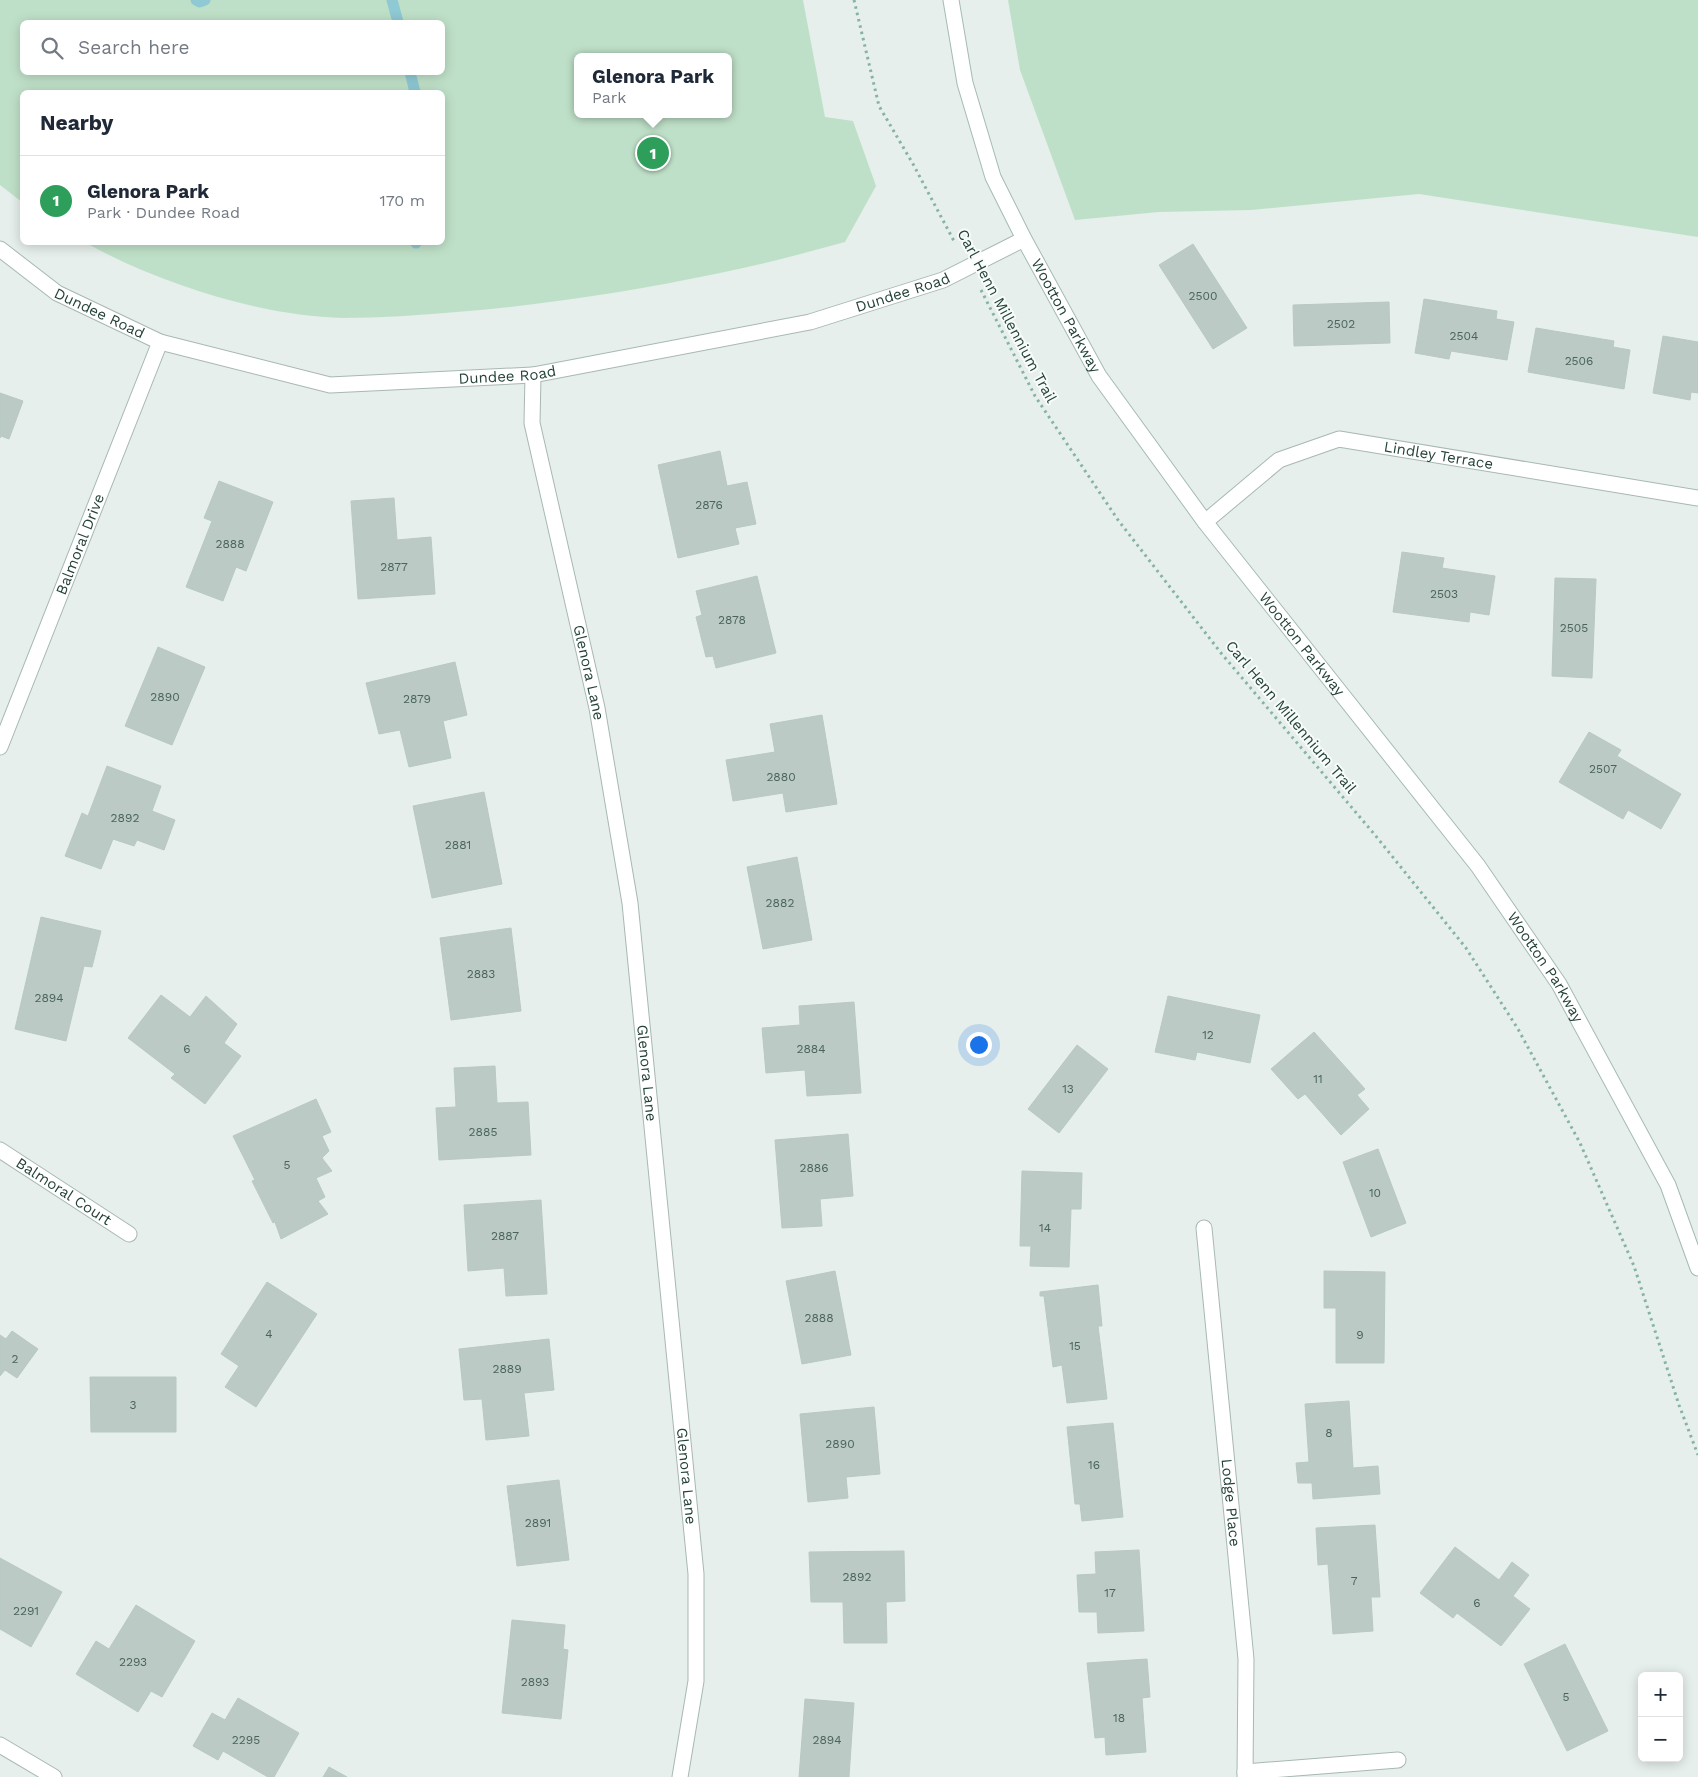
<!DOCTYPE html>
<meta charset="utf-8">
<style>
:root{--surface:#fff;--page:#f6f6f7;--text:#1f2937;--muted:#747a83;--line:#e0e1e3;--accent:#7f5249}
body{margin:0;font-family:"Work Sans",sans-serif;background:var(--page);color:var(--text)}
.controls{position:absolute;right:15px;bottom:15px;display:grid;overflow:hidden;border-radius:8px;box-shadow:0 2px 12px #0003}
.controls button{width:45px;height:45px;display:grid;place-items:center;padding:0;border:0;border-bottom:1px solid var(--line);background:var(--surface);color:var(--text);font:25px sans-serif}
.you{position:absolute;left:978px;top:1044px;width:18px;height:18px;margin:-12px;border:4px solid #fff;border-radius:50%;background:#1a73e8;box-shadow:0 0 0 8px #1a73e833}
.badge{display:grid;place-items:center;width:32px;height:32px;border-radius:50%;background:var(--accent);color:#fff;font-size:16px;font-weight:700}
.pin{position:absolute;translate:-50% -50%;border:2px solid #fff;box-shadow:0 1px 5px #0006}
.popup{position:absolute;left:574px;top:53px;width:158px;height:65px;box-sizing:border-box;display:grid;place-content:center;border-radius:8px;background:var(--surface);filter:drop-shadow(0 1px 4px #0005);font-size:16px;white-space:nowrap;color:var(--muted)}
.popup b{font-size:19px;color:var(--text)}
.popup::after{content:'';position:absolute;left:50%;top:100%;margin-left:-10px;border:10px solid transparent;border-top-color:var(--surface)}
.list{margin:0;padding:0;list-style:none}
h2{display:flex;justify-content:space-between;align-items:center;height:65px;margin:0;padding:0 20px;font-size:21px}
h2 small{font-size:16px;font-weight:400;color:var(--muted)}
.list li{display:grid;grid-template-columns:32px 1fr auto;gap:15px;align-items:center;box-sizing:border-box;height:90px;padding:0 20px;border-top:1px solid var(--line)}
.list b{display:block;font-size:19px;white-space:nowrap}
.list p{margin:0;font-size:16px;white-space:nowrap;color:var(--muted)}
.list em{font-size:16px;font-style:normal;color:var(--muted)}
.icon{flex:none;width:28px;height:28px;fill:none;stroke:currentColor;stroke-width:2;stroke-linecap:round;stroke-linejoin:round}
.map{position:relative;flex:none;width:1698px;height:1777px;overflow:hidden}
.search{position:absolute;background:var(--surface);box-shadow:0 2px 12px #0003;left:20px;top:20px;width:425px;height:55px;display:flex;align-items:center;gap:12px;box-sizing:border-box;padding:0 18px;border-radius:8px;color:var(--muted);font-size:19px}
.panel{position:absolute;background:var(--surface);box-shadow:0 2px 12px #0003;left:20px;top:90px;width:425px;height:155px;border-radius:8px}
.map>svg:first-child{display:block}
.green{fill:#bfe0c8;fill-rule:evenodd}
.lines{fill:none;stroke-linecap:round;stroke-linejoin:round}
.stream{stroke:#8ec9d4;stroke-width:11}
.building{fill:#bbcac4;stroke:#b8c9c2}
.street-casing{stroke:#a8b8b2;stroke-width:17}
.secondary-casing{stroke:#a4bbb3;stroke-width:17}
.path{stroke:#86b3a5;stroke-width:3;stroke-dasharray:2.5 4;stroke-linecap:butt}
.street{stroke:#fff;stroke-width:15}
.secondary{stroke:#fff;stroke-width:15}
.labels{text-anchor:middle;stroke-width:4;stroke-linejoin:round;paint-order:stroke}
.number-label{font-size:12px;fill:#4a645c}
.street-label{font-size:15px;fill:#24423a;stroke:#f7fbf9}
</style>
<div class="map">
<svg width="1698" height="1777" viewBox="0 0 1698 1777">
<rect width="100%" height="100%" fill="#e6efeb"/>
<path class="green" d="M0 0H803L825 117 853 121 876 186 845 242C804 253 762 265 720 273 633 291 545 305 457 312 419 315 381 318 343 318 260 316 158 283 86 243L442 242V92H22V202L0 185ZM22 22H442V72H22ZM578 57H728V114H578Z
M1008 0H1698V237L1419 194 1251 210 1159 212 1075 220 1020 70Z"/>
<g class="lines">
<path class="stream" d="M196 0 200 2 205 0
M392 0 398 22
M410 72 415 92
M416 243V242"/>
</g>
<path class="building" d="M1193 244 1247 328 1213 349 1159 265Z
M1424 299 1497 311 1496 319 1514 322 1507 360 1451 351 1449 359 1415 353Z
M1389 302 1390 343 1294 346 1293 305Z
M1536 328 1614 341 1613 347 1630 350 1624 389 1528 372Z
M1663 336 1698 342V393L1691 392 1690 400 1653 393Z
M0 393 23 401 9 439 1 436 0 438Z
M720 451 727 486 747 482 756 524 735 528 739 544 678 558 658 465Z
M219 481 273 502 246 571 236 567 223 601 186 587 212 521 204 518Z
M394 498 397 540 431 537 435 594 358 599 351 501Z
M1402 552 1444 558 1442 568 1495 576 1489 615 1470 612 1469 622 1393 612Z
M757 576 776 653 716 668 713 656 706 657 696 617 702 615 696 591Z
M1555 578 1596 579 1592 678 1552 676Z
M158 647 205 667 172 745 125 726Z
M455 662 467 715 443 721 451 758 409 767 400 730 379 734 366 683Z
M822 715 837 804 786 812 783 793 733 801 726 760 775 752 770 724Z
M1589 732 1621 750 1617 756 1681 794 1661 829 1628 810 1623 819 1559 782Z
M107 766 161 786 152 811 175 820 164 850 137 840 134 846 113 839 101 869 65 856 82 813 88 816Z
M484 792 502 884 432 898 413 806Z
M797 857 812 940 763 949 747 867Z
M41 917 101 931 92 967 84 966 66 1041 15 1029Z
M511 928 521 1011 451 1020 440 938Z
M161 995 190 1017 206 996 237 1024 224 1043 241 1056 205 1104 171 1078 175 1074 128 1038Z
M1168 996 1260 1015 1250 1063 1197 1052 1195 1060 1155 1052Z
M854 1002 861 1093 807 1096 805 1070 766 1073 762 1028 800 1025 799 1006Z
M1314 1032 1365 1089 1357 1095 1369 1109 1341 1135 1305 1094 1298 1099 1271 1069Z
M1077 1045 1108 1069 1059 1133 1028 1109Z
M495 1066 497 1103 528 1102 531 1155 439 1160 436 1108 456 1107 454 1068Z
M316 1099 331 1132 322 1136 329 1151 322 1158 332 1171 316 1178 325 1197 318 1201 328 1214 281 1239 275 1222 273 1223 252 1181 255 1180 233 1136Z
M848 1134 853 1196 820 1199 822 1226 782 1228 775 1140Z
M1378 1149 1406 1223 1371 1237 1343 1162Z
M1022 1171 1082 1173 1081 1209H1071L1069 1267 1030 1266 1031 1246H1020Z
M541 1200 547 1294 506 1296 504 1268 468 1271 464 1205Z
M835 1271 851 1355 802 1364 786 1281Z
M1324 1271 1385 1272 1384 1363H1336V1308H1324Z
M267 1282 317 1314 256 1407 225 1387 239 1366 221 1354Z
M1098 1285 1102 1326H1098L1107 1399 1067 1403 1062 1365 1053 1367 1044 1296H1040V1292Z
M12 1331 38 1349 17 1378 5 1370 0 1376V1335L6 1339Z
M549 1339 554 1390 524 1393 529 1436 486 1440 482 1399 464 1400 459 1349Z
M90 1377H176V1432H91Z
M1349 1401 1353 1468 1378 1466 1380 1494 1313 1499 1312 1483H1298L1296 1463 1309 1462 1305 1404Z
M874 1407 880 1474 846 1477 848 1498 808 1502 800 1414Z
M1113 1423 1123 1517 1082 1521 1080 1504H1075L1067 1427Z
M559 1480 569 1560 517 1566 507 1486Z
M1375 1525 1380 1597H1371L1373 1631 1333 1634 1328 1564 1318 1565 1316 1528Z
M1455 1547 1499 1580 1512 1562 1529 1575 1513 1596 1530 1609 1501 1646 1457 1613 1453 1618 1420 1593Z
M1139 1550 1144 1631 1098 1633 1097 1612H1079L1077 1575 1096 1574 1095 1552Z
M904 1551 905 1601 886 1602 887 1643H844L843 1602H811L809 1552Z
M0 1558 62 1592 31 1647 0 1629Z
M136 1605 195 1641 162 1697 151 1691 138 1712 76 1674 96 1641 109 1649Z
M512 1620 565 1625 563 1649 568 1650 561 1719 502 1713Z
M1565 1644 1608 1731 1567 1751 1524 1664Z
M1147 1659 1150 1697 1142 1698 1146 1752 1106 1755 1105 1737 1095 1738 1087 1663Z
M238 1698 299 1733 274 1777H268L223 1751 218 1760 193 1746 212 1713 225 1720Z
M805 1699 854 1703 849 1777H799Z
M329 1767 347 1777H323Z"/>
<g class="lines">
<defs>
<g id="street">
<path id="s1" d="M0 249 57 293 160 342 330 385 533 375 810 322 943 280 1024 239"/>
<path id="s2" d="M533 375 532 423 597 708 630 903 696 1574V1681L680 1777"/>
<path id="s3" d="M1205 522 1279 460 1339 439 1698 498"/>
<path id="s4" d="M0 747 160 342"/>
<path id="s5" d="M0 1150 129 1234"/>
<path id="s6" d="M1204 1228 1246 1659 1245 1777"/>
<path d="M0 1745 54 1777"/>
<path d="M1245 1772 1398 1760"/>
</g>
<g id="secondary">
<path id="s7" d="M951 0 965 83 993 177 1024 239 1099 376 1205 522 1478 866 1559 984 1668 1185 1698 1268"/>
</g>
</defs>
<use href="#street" class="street-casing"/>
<use href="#secondary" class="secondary-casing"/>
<path class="path" d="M854 0 879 106 913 164 955 243
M981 290 1035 396 1118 520 1221 653 1375 835 1466 948 1518 1029 1580 1143 1634 1266 1679 1405 1698 1455"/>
<use href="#street" class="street"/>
<use href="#secondary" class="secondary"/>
</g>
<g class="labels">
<g class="number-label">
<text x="1203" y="300">2500</text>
<text x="1341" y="328">2502</text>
<text x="1464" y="340">2504</text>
<text x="1579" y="365">2506</text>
<text x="709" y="509">2876</text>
<text x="230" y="548">2888</text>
<text x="394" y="571">2877</text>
<text x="1444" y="598">2503</text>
<text x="732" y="624">2878</text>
<text x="1574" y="632">2505</text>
<text x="165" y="701">2890</text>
<text x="417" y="703">2879</text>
<text x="1603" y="773">2507</text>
<text x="781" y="781">2880</text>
<text x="125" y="822">2892</text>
<text x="458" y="849">2881</text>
<text x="780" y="907">2882</text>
<text x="481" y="978">2883</text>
<text x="49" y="1002">2894</text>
<text x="1208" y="1039">12</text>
<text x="187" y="1053">6</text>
<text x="811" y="1053">2884</text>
<text x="1318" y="1083">11</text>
<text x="1068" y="1093">13</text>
<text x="483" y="1136">2885</text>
<text x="287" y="1169">5</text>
<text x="814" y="1172">2886</text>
<text x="1375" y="1197">10</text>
<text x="1045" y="1232">14</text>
<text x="505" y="1240">2887</text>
<text x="819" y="1322">2888</text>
<text x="269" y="1338">4</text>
<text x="1360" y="1339">9</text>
<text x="1075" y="1350">15</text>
<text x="15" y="1363">2</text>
<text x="507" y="1373">2889</text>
<text x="133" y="1409">3</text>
<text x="1329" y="1437">8</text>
<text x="840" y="1448">2890</text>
<text x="1094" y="1469">16</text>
<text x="538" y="1527">2891</text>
<text x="857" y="1581">2892</text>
<text x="1354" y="1585">7</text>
<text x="1110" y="1597">17</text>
<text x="1477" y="1607">6</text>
<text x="26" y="1615">2291</text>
<text x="133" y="1666">2293</text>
<text x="535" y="1686">2893</text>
<text x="1566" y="1701">5</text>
<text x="1119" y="1722">18</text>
<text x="246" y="1744">2295</text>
<text x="827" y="1744">2894</text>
</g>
<g class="street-label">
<text dy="5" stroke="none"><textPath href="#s1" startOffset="944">Dundee Road</textPath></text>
<text dy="5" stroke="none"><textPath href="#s1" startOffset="119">Dundee Road</textPath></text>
<text dy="5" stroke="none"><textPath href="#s7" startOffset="339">Wootton Parkway</textPath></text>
<text transform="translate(1007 316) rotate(62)" y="5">Carl Henn Millennium Trail</text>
<text dy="5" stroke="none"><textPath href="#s1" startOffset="539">Dundee Road</textPath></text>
<text dy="5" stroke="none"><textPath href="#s3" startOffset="261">Lindley Terrace</textPath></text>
<text dy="5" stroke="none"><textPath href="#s4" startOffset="218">Balmoral Drive</textPath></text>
<text dy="5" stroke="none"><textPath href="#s7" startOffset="744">Wootton Parkway</textPath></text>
<text dy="5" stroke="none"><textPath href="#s2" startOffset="304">Glenora Lane</textPath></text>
<text transform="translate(1291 717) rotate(50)" y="5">Carl Henn Millennium Trail</text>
<text dy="5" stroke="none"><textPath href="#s7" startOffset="1149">Wootton Parkway</textPath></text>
<text dy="5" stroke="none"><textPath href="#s2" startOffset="709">Glenora Lane</textPath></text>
<text dy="5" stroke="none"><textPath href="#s5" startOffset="76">Balmoral Court</textPath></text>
<text dy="5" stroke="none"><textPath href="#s2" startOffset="1114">Glenora Lane</textPath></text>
<text dy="5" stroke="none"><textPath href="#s6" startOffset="276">Lodge Place</textPath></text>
</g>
</g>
</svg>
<div class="controls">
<button>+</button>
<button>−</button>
</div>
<div class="you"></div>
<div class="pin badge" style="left:653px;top:153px;background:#2e9e5b">1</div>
<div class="popup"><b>Glenora Park</b>Park</div>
<div class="search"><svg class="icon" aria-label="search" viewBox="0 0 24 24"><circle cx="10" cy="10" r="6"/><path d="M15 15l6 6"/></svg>Search here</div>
<section class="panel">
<h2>Nearby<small></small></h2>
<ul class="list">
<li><span class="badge" style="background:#2e9e5b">1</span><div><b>Glenora Park</b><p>Park · Dundee Road</p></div><em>170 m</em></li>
</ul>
</section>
</div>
